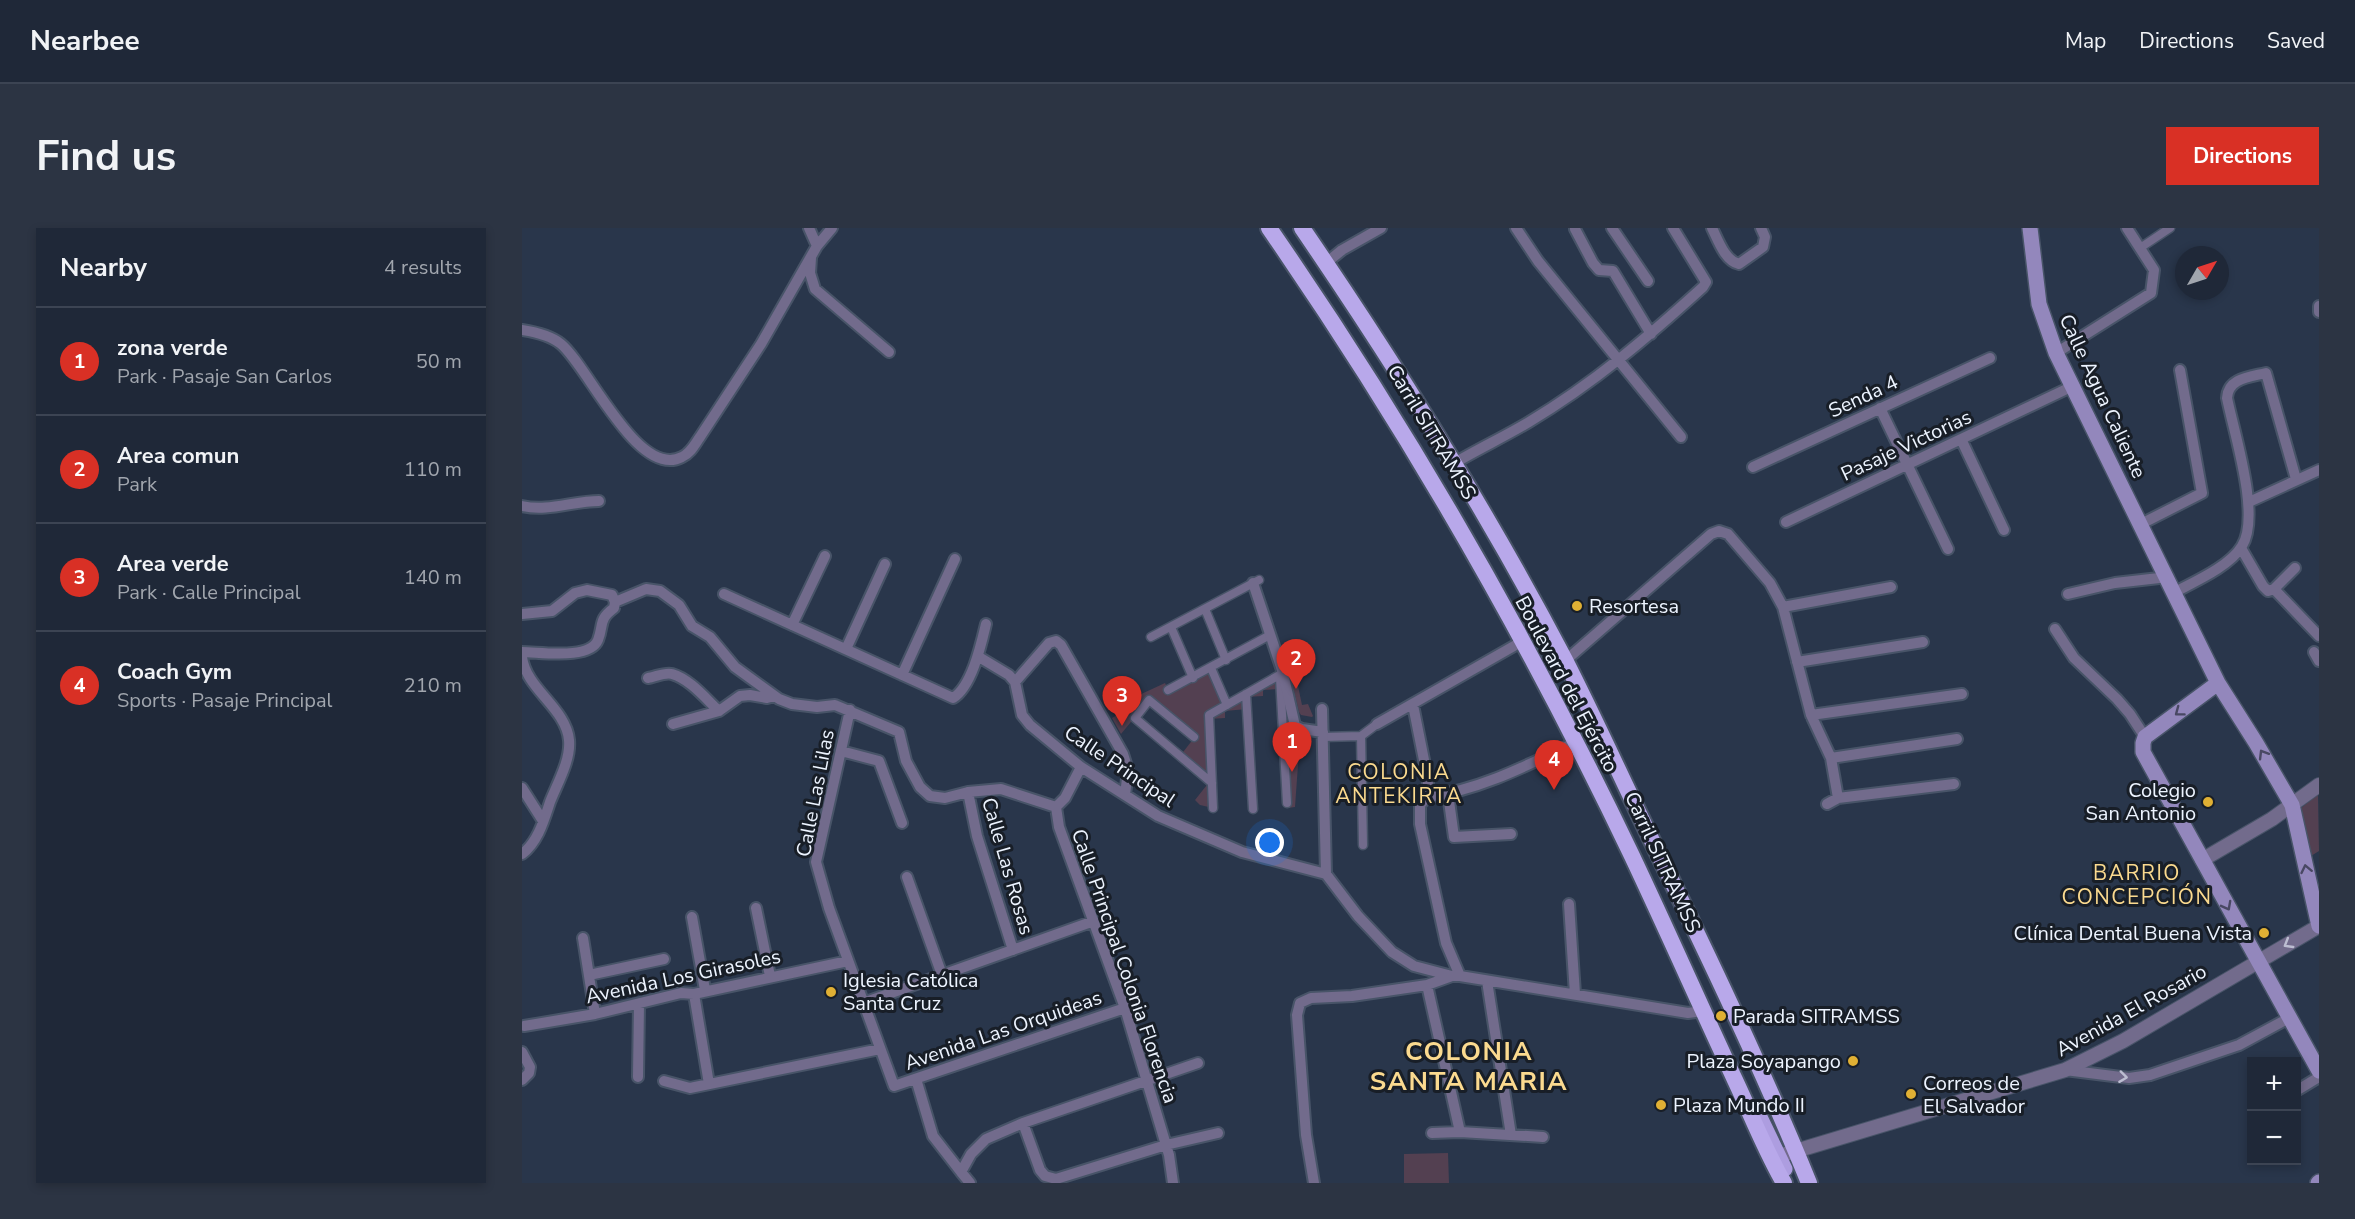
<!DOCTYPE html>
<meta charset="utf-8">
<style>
:root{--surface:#1f2838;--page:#2c3443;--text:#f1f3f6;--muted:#a1a6ae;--line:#3c4453;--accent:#d93025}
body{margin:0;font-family:"Nunito Sans",sans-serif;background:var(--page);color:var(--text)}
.controls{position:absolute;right:18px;bottom:18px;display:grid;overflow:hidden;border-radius:0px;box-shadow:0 3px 9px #0003}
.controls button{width:54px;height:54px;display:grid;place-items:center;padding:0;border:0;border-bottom:2px solid var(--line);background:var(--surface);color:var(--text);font:30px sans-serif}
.compass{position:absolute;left:1653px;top:18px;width:54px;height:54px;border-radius:50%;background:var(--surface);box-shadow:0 3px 9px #0003;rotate:51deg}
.you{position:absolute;left:748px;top:615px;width:21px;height:21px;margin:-15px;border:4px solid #fff;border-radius:50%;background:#1a73e8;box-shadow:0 0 0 9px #1a73e833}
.badge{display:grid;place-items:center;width:39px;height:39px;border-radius:50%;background:var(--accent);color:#fff;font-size:20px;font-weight:700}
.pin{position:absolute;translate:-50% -50px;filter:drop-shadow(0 2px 3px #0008)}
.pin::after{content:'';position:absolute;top:32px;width:21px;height:18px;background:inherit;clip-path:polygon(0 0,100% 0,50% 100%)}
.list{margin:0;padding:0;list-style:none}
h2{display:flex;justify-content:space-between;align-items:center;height:78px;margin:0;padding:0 24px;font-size:26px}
h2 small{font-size:20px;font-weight:400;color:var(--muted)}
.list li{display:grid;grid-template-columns:39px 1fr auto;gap:18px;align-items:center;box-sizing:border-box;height:108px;padding:0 24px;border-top:2px solid var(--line)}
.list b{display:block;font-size:22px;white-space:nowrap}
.list p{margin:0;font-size:20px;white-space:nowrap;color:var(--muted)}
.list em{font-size:20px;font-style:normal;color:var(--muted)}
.map{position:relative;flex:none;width:1797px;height:955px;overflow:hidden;border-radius:0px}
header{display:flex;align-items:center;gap:36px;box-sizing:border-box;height:84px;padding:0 30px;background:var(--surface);border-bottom:2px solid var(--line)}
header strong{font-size:28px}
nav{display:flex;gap:33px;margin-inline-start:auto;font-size:21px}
.intro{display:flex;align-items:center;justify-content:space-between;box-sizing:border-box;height:144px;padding:0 36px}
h1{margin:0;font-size:42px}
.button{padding:15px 27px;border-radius:0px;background:var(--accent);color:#fff;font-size:21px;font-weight:700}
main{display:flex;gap:36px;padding:0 36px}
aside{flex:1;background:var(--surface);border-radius:0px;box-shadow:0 3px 9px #0003}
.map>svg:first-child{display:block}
.green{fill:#534051}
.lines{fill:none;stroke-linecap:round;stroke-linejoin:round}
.pedestrian-casing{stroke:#485468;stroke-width:11}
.minor-casing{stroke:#485468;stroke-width:14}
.tertiary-casing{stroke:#485468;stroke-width:16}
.secondary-casing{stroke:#485468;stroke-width:18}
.primary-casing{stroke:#485468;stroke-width:18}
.trunk-casing{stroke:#485468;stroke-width:20}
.pedestrian{stroke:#726b8c;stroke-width:8}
.minor{stroke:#726b8c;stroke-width:10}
.tertiary{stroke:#726b8c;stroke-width:14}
.secondary{stroke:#9387bc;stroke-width:15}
.primary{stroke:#ad9de0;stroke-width:15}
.trunk{stroke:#b8a8ea;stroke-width:16}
.oneway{stroke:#494863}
.oneway2{stroke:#bcbdd1}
.poi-dot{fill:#e0b034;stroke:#181e27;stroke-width:2}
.labels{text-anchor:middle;stroke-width:6;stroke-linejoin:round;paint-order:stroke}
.street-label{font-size:20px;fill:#edf4ff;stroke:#181e27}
.poi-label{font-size:20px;fill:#edf4ff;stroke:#181e27;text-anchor:start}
.neighbourhood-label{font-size:21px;letter-spacing:1.5px;fill:#fbda8f;stroke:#181e27}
.district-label{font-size:26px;font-weight:bold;letter-spacing:1.5px;fill:#fbda8f;stroke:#181e27}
</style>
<header>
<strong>Nearbee</strong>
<nav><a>Map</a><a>Directions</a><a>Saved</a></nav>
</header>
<div class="intro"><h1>Find us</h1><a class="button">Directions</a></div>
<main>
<aside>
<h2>Nearby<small>4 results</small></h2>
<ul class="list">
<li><span class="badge">1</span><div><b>zona verde</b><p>Park · Pasaje San Carlos</p></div><em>50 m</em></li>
<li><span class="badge">2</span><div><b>Area comun</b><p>Park</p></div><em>110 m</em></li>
<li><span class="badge">3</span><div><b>Area verde</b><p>Park · Calle Principal</p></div><em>140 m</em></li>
<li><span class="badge">4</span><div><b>Coach Gym</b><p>Sports · Pasaje Principal</p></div><em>210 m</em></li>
</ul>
</aside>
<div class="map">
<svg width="1797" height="955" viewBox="0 0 1797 955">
<rect width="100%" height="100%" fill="#29364b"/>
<path class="green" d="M689 440 705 477 758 447 759 461 741 462V468L724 469 725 481 703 483V490L687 491 691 580 678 577 673 572 688 553 658 528 672 510 627 472 599 506 590 490 611 478 615 468 643 455 646 461Z
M773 444 780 477 786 476 791 488 790 489 779 487 777 484 768 446Z
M762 509H778L773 579 766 580Z
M1796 566 1797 623 1789 628 1779 580Z
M926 925 927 955H882V926Z"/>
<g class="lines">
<defs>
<path id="pedestrian" d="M1618 20 1648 0
M683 381 704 432
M649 399 671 450
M629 409 737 352
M689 440 705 477
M758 450 765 575
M646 462 748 407
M724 466 731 581
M839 508 841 617
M672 509 627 472 613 490 690 555
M801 509 839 508 855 496
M691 580 687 487 761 445"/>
<path id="minor" d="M287 0 295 18
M994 0 1016 33 1159 209
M1090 0 1126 53
M1190 0C1196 12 1203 33 1217 36L1241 19 1243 9 1239 0
M1053 1 1071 35 1077 42 1091 43 1129 106
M289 30 288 45 293 61 367 124
M804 35 820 22 859 0
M1797 78V84
M0 102C13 104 28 107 39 116 66 138 116 252 160 229 169 225 173 216 178 209L239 116 295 18 310 0
M1534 125 1629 65 1632 42 1605 0
M1358 180 1426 321
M1439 211 1482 302
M931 236C956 221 982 209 1007 194 1072 155 1126 109 1181 59L1184 54 1151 0
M1231 239 1468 130
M1727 274 1797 242
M0 278C26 284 51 273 77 273
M1264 294 1551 158
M1619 296 1680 265 1658 142
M1719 320 1741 358 1746 363 1752 361 1773 340
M731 355 761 445 773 498 780 501 801 504
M1752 361 1797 408
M1653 364C1674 353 1708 338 1720 318 1739 288 1712 205 1705 170 1706 150 1728 149 1744 145L1774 251
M202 366 431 470C450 458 459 417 464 396
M1546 366 1593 355 1646 349
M93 374 124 361 138 363 157 377 170 398 188 409 213 439 257 471 270 476 295 479 313 477 377 504 384 533 398 559 408 568 423 570 446 564 479 561 534 579
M1261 379 1369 359
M0 386 30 383 53 365 65 362 90 367 93 374
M270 397 303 328
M1533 401 1552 430 1595 471 1608 486 1623 509
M324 421 363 336
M0 424C19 424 68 432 76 412 82 396 76 392 92 380L93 374
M1792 424 1797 433
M0 429C4 461 44 480 47 512 49 532 35 556 28 574 22 592 16 614 0 626
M457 429 487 447 493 454 500 487 508 497 559 539 636 588 720 624 804 646 836 688 870 724 892 738 930 748
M1043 433 1189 306 1197 303 1206 306 1248 355 1261 379 1289 487 1309 530 1316 570 1305 576
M1275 434 1401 414
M380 447 433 331
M126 450C133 449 143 444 150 446 168 451 184 471 197 483
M493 454 527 415 534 413 539 417 601 526 606 542 603 567
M891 477 906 552 905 569
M800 481 804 646
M328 482 294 634 307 680 372 858 603 780
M1289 487 1440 466
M151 496 197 483 218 468 228 467 245 470 252 468
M855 496 999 414
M319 523 357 533 380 595
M1309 530 1435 511
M559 539 543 570 534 579 537 599 603 780 647 927 651 955
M0 560 21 593
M446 564 455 608 491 722
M926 566 932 609 989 606
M1316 570 1432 556
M385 649 420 747
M1047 676 1053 766
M234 680 248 748
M170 689 183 762
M61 710 73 786
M67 747 142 731
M938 748 924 715 898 596V577L905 569C958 562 1006 537 1054 514
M965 753 989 907
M905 757 938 904
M172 766 187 856
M341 775 572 693
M2 798 73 786 159 765 172 766 326 733
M0 824 8 839 7 845 0 852
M1543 842 1607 850 1628 847 1717 817 1767 790
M116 849 117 776
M394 851 411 908 439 944
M142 853 168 860 358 821
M1774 863 1797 849
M501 895 518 942 523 948 534 951 644 917 696 905
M910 905 938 904 1021 909
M448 955 439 944 449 926 464 911 501 895 676 835
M792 955 784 907 775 787 778 775 789 770 830 768 905 757 930 748H938L1166 785 1181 783"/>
<path id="tertiary" d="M1680 632 1750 591 1797 557
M1257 928 1543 842 1601 813 1797 698"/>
<path id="secondary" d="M1508 0 1517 76 1534 125 1696 455 1734 515 1770 577 1797 698
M1696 455 1623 509 1621 515V524L1797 843
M1796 955 1797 954"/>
<path id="primary" d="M1237 887 1263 941"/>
<path id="trunk" d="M747 0C884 198 1006 410 1110 628 1145 702 1178 777 1213 852 1229 886 1243 922 1262 955
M780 0C875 139 965 283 1043 432 1075 495 1104 560 1135 623 1189 733 1241 842 1287 955"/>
</defs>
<use href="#pedestrian" class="pedestrian-casing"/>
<use href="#minor" class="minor-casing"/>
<use href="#tertiary" class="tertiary-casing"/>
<use href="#secondary" class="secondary-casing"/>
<use href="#primary" class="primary-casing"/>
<use href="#trunk" class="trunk-casing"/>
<use href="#pedestrian" class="pedestrian"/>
<use href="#minor" class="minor"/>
<use href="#tertiary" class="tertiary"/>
<use href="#secondary" class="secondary"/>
<use href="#primary" class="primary"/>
<use href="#trunk" class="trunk"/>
</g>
<defs><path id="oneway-chevron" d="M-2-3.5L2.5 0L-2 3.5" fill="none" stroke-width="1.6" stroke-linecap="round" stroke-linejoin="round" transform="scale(1.5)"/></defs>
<g class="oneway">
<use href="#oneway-chevron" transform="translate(1657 484) rotate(143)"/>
<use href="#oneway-chevron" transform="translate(1741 526) rotate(-121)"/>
<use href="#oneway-chevron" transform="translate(1784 641) rotate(-102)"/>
<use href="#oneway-chevron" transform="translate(1705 678) rotate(62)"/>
</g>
<g class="oneway2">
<use href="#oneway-chevron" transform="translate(1766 716) rotate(149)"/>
<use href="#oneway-chevron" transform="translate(1601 849) rotate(7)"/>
</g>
<g class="poi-dot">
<circle cx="1055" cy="378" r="6"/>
<circle cx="1686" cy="574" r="6"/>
<circle cx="1742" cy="705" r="6"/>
<circle cx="309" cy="764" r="6"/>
<circle cx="1199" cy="788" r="6"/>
<circle cx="1331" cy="833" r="6"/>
<circle cx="1389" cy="866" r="6"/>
<circle cx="1139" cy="877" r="6"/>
</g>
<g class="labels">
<g class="street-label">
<text transform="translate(1341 168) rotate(-25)" y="7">Senda 4</text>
<text transform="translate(1581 168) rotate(65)" y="7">Calle Agua Caliente</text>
<text transform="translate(910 204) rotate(59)" y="7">Carril SITRAMSS</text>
<text transform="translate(1384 217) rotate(-25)" y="7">Pasaje Victorias</text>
<text transform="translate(1045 456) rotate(62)" y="7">Boulevard del Ejército</text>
<text transform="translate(598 538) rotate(34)" y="7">Calle Principal</text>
<text transform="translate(293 565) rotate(-79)" y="7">Calle Las Lilas</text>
<text transform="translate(1141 634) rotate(65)" y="7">Carril SITRAMSS</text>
<text transform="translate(486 638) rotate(74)" y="7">Calle Las Rosas</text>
<text transform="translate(603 738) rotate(71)" y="7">Calle Principal Colonia Florencia</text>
<text transform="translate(161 748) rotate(-12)" y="7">Avenida Los Girasoles</text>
<text transform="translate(1609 782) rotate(-29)" y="7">Avenida El Rosario</text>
<text transform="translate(481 802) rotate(-19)" y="7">Avenida Las Orquideas</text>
</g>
<g class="poi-label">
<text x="1067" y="385">Resortesa</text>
<text x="1674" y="569" text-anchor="end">Colegio<tspan x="1674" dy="23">San Antonio</tspan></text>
<text x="1730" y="712" text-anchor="end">Clínica Dental Buena Vista</text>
<text x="321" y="759">Iglesia Católica<tspan x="321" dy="23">Santa Cruz</tspan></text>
<text x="1211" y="795">Parada SITRAMSS</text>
<text x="1319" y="840" text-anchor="end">Plaza Soyapango</text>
<text x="1401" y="862">Correos de<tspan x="1401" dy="23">El Salvador</tspan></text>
<text x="1151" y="884">Plaza Mundo II</text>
</g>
<g class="neighbourhood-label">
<text x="877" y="551">COLONIA<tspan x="877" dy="24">ANTEKIRTA</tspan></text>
<text x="1615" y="652">BARRIO<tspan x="1615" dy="24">CONCEPCIÓN</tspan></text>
</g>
<g class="district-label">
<text x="947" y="832">COLONIA<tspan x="947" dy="30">SANTA MARIA</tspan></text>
</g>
</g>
</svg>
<div class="controls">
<button>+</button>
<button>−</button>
</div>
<svg class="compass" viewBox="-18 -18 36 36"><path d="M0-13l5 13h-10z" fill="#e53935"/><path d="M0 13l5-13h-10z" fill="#a1a6ae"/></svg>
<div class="you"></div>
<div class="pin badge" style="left:770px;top:544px">1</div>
<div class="pin badge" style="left:774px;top:461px">2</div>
<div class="pin badge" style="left:600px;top:498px">3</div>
<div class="pin badge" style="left:1032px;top:562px">4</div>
</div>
</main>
